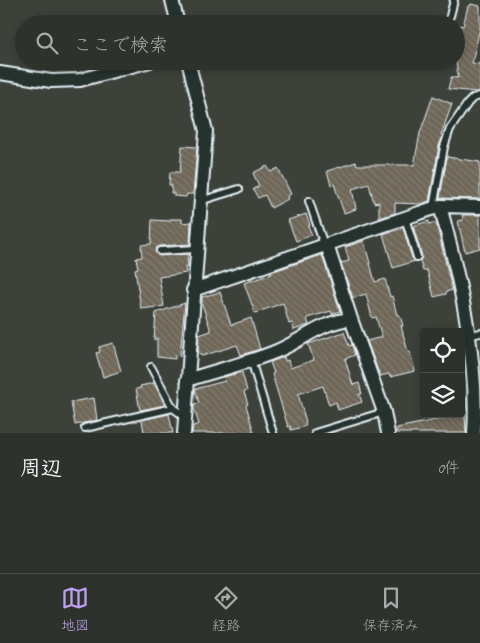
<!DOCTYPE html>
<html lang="ja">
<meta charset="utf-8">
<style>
:root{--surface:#2d322c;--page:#353a34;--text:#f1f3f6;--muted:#a7aaa9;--line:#484d48;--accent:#bca0f2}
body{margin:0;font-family:Caveat,"Klee One",sans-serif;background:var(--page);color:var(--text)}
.controls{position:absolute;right:15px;bottom:15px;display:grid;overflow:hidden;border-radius:5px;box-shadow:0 2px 8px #0003}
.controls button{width:45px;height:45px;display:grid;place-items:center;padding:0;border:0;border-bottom:1px solid var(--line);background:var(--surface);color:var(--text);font:25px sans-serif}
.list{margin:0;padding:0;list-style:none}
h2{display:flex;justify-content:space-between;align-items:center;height:65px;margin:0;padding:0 20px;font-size:21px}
h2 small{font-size:16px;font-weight:400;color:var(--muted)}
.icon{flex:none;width:28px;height:28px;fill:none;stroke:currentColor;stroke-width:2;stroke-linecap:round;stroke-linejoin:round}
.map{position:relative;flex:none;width:480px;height:433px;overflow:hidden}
.search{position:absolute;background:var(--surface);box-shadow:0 2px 8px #0003;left:15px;right:15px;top:15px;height:55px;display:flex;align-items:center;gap:12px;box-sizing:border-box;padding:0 18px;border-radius:28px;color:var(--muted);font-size:19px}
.sheet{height:140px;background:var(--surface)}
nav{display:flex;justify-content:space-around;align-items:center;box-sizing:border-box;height:70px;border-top:1px solid var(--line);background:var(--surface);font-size:14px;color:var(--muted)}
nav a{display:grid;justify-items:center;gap:2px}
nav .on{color:var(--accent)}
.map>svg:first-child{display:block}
.building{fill:url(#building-back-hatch);stroke:#e8f1f8}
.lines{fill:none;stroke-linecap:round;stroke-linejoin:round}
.lane-casing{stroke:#e8f1f8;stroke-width:10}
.street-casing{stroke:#e8f1f8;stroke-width:16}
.lane{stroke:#26332d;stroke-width:6}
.street{stroke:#26332d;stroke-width:12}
</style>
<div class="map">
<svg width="480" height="433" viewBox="0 0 480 433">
<defs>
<pattern id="building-back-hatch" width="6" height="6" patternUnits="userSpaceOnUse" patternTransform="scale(1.25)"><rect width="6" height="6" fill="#6e6657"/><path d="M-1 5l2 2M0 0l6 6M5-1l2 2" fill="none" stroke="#837c70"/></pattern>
</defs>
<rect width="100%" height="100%" fill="#3c423a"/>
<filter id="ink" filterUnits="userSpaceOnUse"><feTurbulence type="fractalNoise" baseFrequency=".02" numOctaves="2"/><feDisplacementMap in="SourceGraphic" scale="10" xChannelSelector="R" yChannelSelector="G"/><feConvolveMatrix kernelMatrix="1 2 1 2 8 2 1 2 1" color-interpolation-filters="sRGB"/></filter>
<g filter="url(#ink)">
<path class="building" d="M471 4 480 6V28L472 63 480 64V91L476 92 448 89 451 77 458 78 456 61V24L463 26 468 6H470Z
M433 96 452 104 441 135H443L439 146 429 201 421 204 395 203V213L379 218V202L374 203 369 184 352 189 356 209 344 213 334 184 331 185 327 171 356 162 357 165H414L420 133Z
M182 146 197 147 193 194H187L186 197 174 196V193H171L172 185H169L170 172H180Z
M447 157 480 162V199L440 198Z
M267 166 271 172 278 168 291 194 287 196 288 199 271 208 265 195 258 198 253 189 259 186 253 173Z
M306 214 310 225 308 226 312 235 296 241 288 220Z
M462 215H480V248L465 252 458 221 463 220Z
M170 219H182V223L191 222 190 244 159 246 155 249 156 253 160 256 187 254 188 267H185L186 273 159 277 164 306 141 309 135 269 138 268 136 258 142 257 141 245 151 244 152 220 170 221Z
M429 221V224L436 222 452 290 446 292V294L434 297 427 270 423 271 420 261 422 256 413 226Z
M403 228 412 258 415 261 393 268 383 234Z
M364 241 375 282 385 279 390 297 392 296 397 315H400L403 326H401L408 352H410L415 371 390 377 389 374 380 376 367 341 382 337 376 317 372 318 366 294 353 298 341 263 349 261 345 247Z
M322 255 340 311 332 314 331 311 307 318 309 325 294 330 292 323 289 324 283 303 255 313 244 283 272 274 271 272Z
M220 292 231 325 251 318 260 349 241 355 237 345 202 356 200 355 198 350 199 335 211 331 202 304V297Z
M185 303 180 356 175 355V359L157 357V338L154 340 156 313Z
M344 332 349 346 352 345 355 355 345 359 353 385 359 383 362 394H359L362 402 338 410 336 402 329 405 323 386 298 394 306 422H305L306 426 291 430 290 426 288 427 272 374 274 373 270 362 284 357 285 361 288 360 290 368 314 360 308 344Z
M113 343 121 371 103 377 96 353 100 352 99 347Z
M242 372 247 391 244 392 248 404 246 405 254 433H192L193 426 199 424 194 409V404L199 403 195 389 225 381 224 377Z
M154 383 165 405 140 410 136 389 141 388 140 386Z
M94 398 97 420 75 425 71 402Z
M461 398H466V410H461Z
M169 414 173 433H144L142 420Z
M444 414H465L466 433H397V428L445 418Z"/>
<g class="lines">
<defs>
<path id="lane" d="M450 16 454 0
M200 201 239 189
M309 201 324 245
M433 208 444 147 450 129 468 103 473 98 480 96
M405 218 417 257
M160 251 196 249
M468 336 480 333
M251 360 273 433
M151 367 173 408 185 417
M85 428 173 408
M315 433 384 412"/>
<path id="street" d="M172 0 178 24
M0 73 51 81 80 80 150 61
M440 206C459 276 479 360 474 433
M327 245 351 319
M193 290 440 206 480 207
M187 380C217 370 248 363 277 351 303 340 321 322 351 319L384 412 388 433
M184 433 206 131 188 61"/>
</defs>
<use href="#lane" class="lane-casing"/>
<use href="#street" class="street-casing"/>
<use href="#lane" class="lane"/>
<use href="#street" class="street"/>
</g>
</g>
</svg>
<div class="controls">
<button><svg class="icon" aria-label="locate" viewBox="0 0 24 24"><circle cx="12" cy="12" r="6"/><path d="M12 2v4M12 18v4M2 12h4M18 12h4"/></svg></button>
<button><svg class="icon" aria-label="layers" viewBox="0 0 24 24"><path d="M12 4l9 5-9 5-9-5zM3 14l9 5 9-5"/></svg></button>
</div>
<div class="search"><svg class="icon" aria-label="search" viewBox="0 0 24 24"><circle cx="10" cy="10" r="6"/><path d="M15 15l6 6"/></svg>ここで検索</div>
</div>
<section class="sheet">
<h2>周辺<small>0件</small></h2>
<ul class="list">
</ul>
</section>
<nav>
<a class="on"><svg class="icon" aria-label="map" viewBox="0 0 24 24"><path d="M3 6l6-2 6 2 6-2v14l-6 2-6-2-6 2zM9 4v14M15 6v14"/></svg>地図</a>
<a><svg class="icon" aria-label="directions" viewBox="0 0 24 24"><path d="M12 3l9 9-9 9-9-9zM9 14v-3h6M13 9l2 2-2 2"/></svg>経路</a>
<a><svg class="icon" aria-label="saved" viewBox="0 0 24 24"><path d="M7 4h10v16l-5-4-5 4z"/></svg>保存済み</a>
</nav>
